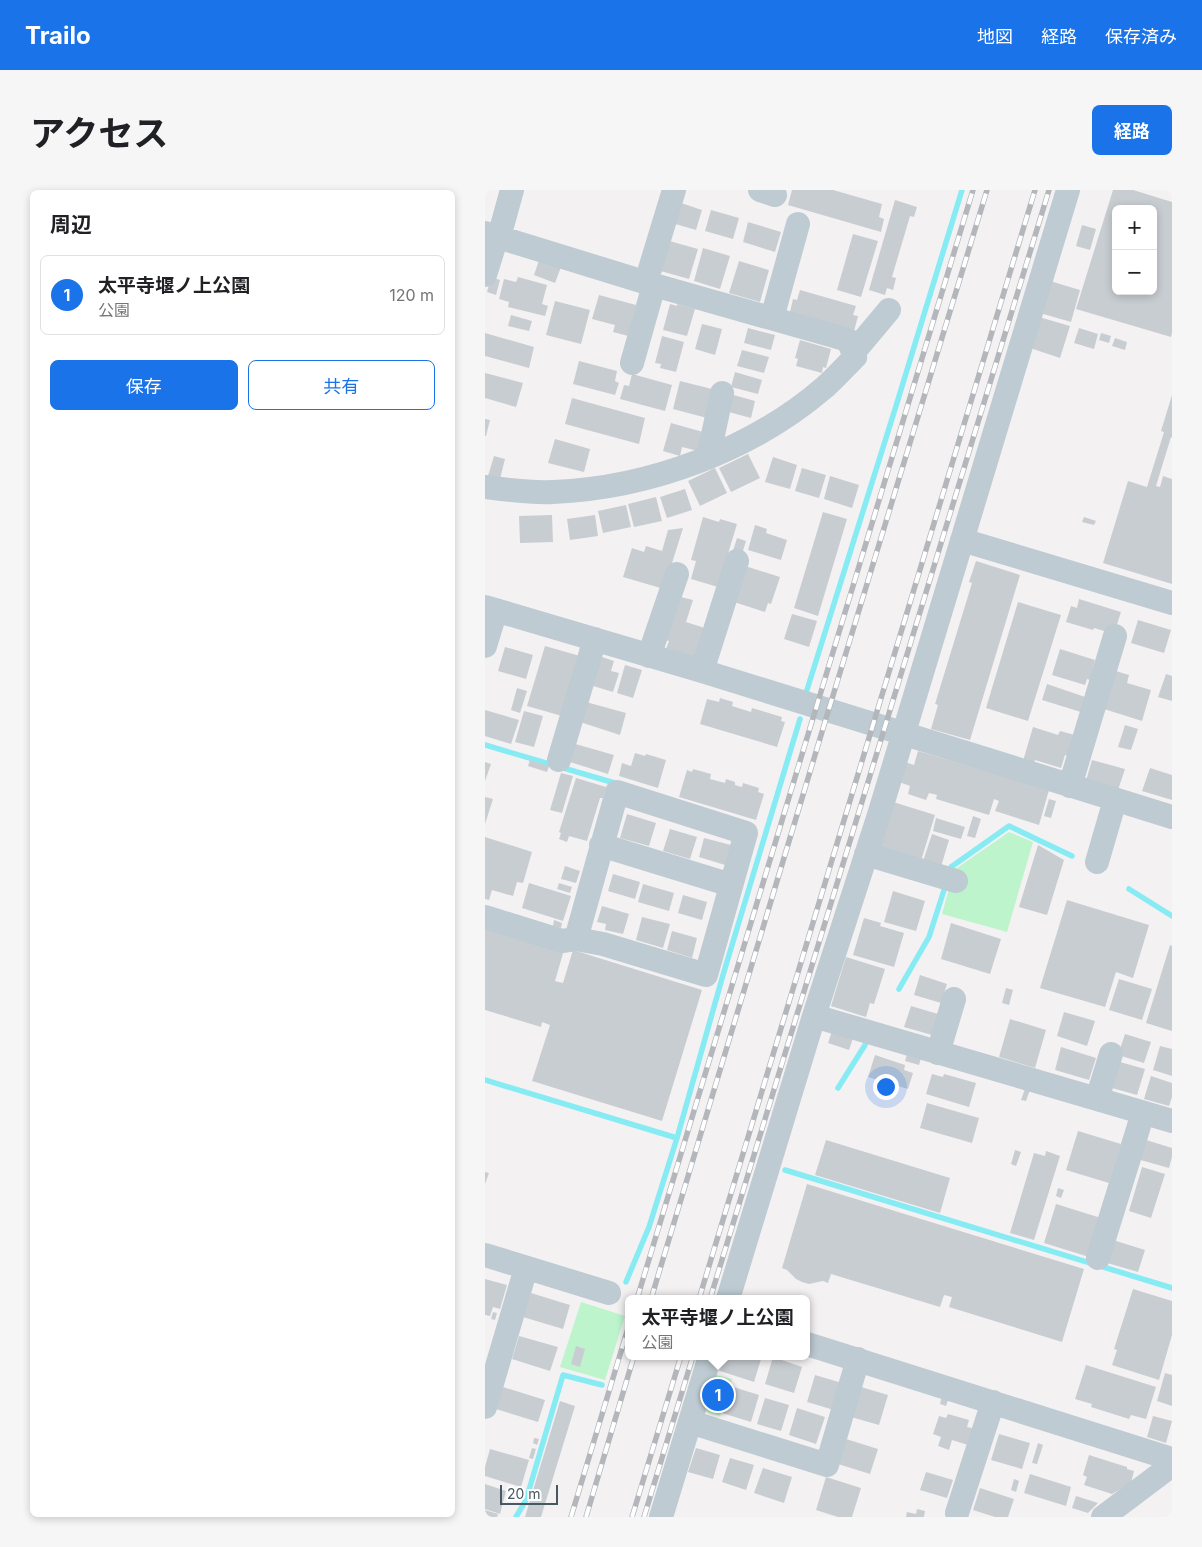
<!DOCTYPE html>
<html lang="ja">
<meta charset="utf-8">
<style>
:root{--surface:#fff;--page:#f6f6f6;--text:#202124;--muted:#757577;--line:#e0e0e0;--accent:#1a73e8}
body{margin:0;font-family:Inter,"Noto Sans JP",sans-serif;background:var(--page);color:var(--text)}
.controls{position:absolute;right:15px;top:15px;display:grid;overflow:hidden;border-radius:8px;box-shadow:0 2px 8px #0003}
.controls button{width:45px;height:45px;display:grid;place-items:center;padding:0;border:0;border-bottom:1px solid var(--line);background:var(--surface);color:var(--text);font:25px sans-serif}
.scale{position:absolute;left:15px;bottom:12px;width:58px;box-sizing:border-box;padding-left:5px;border:2px solid #475861;border-top:0;font-size:14px;line-height:18px;white-space:nowrap;color:#475861;-webkit-text-stroke:4px #fff;paint-order:stroke}
.you{position:absolute;left:400px;top:896px;width:18px;height:18px;margin:-12px;border:4px solid #fff;border-radius:50%;background:#1a73e8;box-shadow:0 0 0 8px #1a73e833}
.badge{display:grid;place-items:center;width:32px;height:32px;border-radius:50%;background:var(--accent);color:#fff;font-size:16px;font-weight:700}
.pin{position:absolute;translate:-50% -50%;border:2px solid #fff;box-shadow:0 1px 5px #0006}
.popup{position:absolute;left:140px;top:1105px;width:185px;height:65px;box-sizing:border-box;display:grid;place-content:center;border-radius:8px;background:var(--surface);filter:drop-shadow(0 1px 4px #0005);font-size:16px;white-space:nowrap;color:var(--muted)}
.popup b{font-size:19px;color:var(--text)}
.popup::after{content:'';position:absolute;left:50%;top:100%;margin-left:-10px;border:10px solid transparent;border-top-color:var(--surface)}
.list{margin:0;padding:0;list-style:none}
h2{display:flex;justify-content:space-between;align-items:center;height:65px;margin:0;padding:0 20px;font-size:21px}
h2 small{font-size:16px;font-weight:400;color:var(--muted)}
.list li{display:grid;grid-template-columns:32px 1fr auto;gap:15px;align-items:center;box-sizing:border-box;height:80px;margin:0 10px 10px;padding:0 10px;border:1px solid var(--line);border-radius:8px}
.list b{display:block;font-size:19px;white-space:nowrap}
.list p{margin:0;font-size:16px;white-space:nowrap;color:var(--muted)}
.list em{font-size:16px;font-style:normal;color:var(--muted)}
.actions{display:flex;gap:10px;padding:15px 20px}
.actions a{flex:1;padding:11px 0;border:1px solid var(--accent);border-radius:8px;text-align:center;font-size:18px;color:var(--accent)}
.actions .main{background:var(--accent);color:#fff}
.map{position:relative;flex:none;width:687px;height:1327px;overflow:hidden;border-radius:8px}
header{display:flex;align-items:center;gap:30px;box-sizing:border-box;height:70px;padding:0 25px;background:var(--accent);color:#fff}
header strong{font-size:24px}
nav{display:flex;gap:28px;margin-inline-start:auto;font-size:18px}
.intro{display:flex;align-items:center;justify-content:space-between;box-sizing:border-box;height:120px;padding:0 30px}
h1{margin:0;font-size:35px}
.button{padding:12px 22px;border-radius:8px;background:var(--accent);color:#fff;font-size:18px;font-weight:700}
main{display:flex;gap:30px;padding:0 30px}
aside{flex:1;background:var(--surface);border-radius:8px;box-shadow:0 2px 8px #0003}
.map>svg:first-child{display:block}
.green{fill:#bdf4cc}
.lines{fill:none;stroke-linecap:round;stroke-linejoin:round}
.stream{stroke:#87ebf4;stroke-width:5.5}
.building{fill:#c8cdd2;fill-rule:evenodd}
.minor{stroke:#becbd2;stroke-width:24}
.rail-casing{stroke:#b3b7bc;stroke-width:5.5}
.rail{stroke:#fff;stroke-width:4;stroke-dasharray:11;stroke-linecap:butt}
</style>
<header>
<strong>Trailo</strong>
<nav><a>地図</a><a>経路</a><a>保存済み</a></nav>
</header>
<div class="intro"><h1>アクセス</h1><a class="button">経路</a></div>
<main>
<aside>
<h2>周辺<small></small></h2>
<ul class="list">
<li><span class="badge">1</span><div><b>太平寺堰ノ上公園</b><p>公園</p></div><em>120 m</em></li>
</ul>
<div class="actions"><a class="main">保存</a><a>共有</a></div>
</aside>
<div class="map">
<svg width="687" height="1327" viewBox="0 0 687 1327">
<rect width="100%" height="100%" fill="#f4f1f2"/>
<path class="green" d="M524 642 548 652 522 742 457 724 469 680Z
M96 1112 140 1126 120 1190 75 1177Z
M231 1185 247 1189 235 1226 219 1221Z"/>
<g class="lines">
<path class="stream" d="M321 503 411 216 477 0
M0 555 133 594
M464 683 466 677 524 636 587 666
M644 699 687 726
M414 799 444 747 460 697
M0 890 192 948
M353 898 380 855
M300 980 687 1098
M141 1092 164 1037 192 948 238 785 315 529
M31 1327 41 1310 78 1185 117 1195"/>
</g>
<path class="building" d="M307 0H348L397 14 394 27 399 29 396 42 303 15Z
M628 0H648L687 12V143L686 147 591 119ZM631 19H668V101H631Z
M410 10 432 17 429 27 425 26 407 87 411 88 408 100 402 98 400 105 384 100Z
M193 12 217 20 211 40 187 33Z
M226 20 254 28 248 49 220 41Z
M263 32 296 42 290 62 258 52Z
M597 35 611 39 605 60 591 56Z
M368 44 393 51 376 107 352 100Z
M181 50 213 59 204 89 172 80Z
M218 58 245 66 235 99 209 91Z
M54 70 76 77 70 93 49 85Z
M254 71 284 80 275 112 244 103Z
M6 87 15 90 11 105 2 102Z
M33 87 62 95 57 114 63 116 60 126 23 117 24 112 14 109 19 89 31 92Z
M565 91 595 100 586 132 555 123Z
M315 100 371 116 368 125 373 126 369 141 305 122 308 109 312 110Z
M114 105 151 115 143 146 128 142 130 135 107 129Z
M70 111 105 120 96 154 61 145Z
M185 114 192 116V114L210 119 202 146 178 140Z
M26 125 47 131 44 141 23 136Z
M554 127 585 136 575 168 545 158Z
M217 134 237 139 230 165 210 159Z
M263 138 290 145 286 160 259 153Z
M594 138 613 144 609 159 589 153Z
M0 143 49 157 44 178 0 166Z
M616 143 626 146 624 153 614 150Z
M177 146 199 152 191 182 175 178 176 174 170 173Z
M630 148 642 152 640 160 627 156Z
M315 150 346 159 341 178 338 177 337 183 311 176 313 169 310 168Z
M257 160 284 167 279 183 252 176Z
M94 171 132 181 130 191 134 193 130 205 88 194Z
M250 182 277 190 273 204 246 197Z
M0 183 38 193 31 217 0 208Z
M147 184 187 195 180 221 135 209 139 195 144 196Z
M195 191 227 199 222 228 188 219Z
M245 204 270 211 266 228 240 221Z
M687 205V248L686 247 671 296 675 297 678 286 687 289V394L618 373 643 291 662 297 679 242 676 241Z
M87 208 160 228 154 254 80 234Z
M0 229 5 230 1 246H0Z
M186 233 218 242 213 261 197 257 195 266 178 261Z
M70 249 105 259 99 282 63 273Z
M263 264 275 288 246 302 234 278Z
M9 266 20 269 15 289 3 286Z
M288 267 312 275 305 299 280 292Z
M230 278 242 303 215 316 203 291Z
M317 278 341 285 334 308 310 301Z
M345 286 374 295 367 318 339 309Z
M200 299 207 320 182 328 175 307Z
M171 307 177 331 149 337 143 314Z
M141 315 146 337 118 343 113 321Z
M338 322 362 329 333 426 309 418Z
M67 325 68 352 35 353 34 326Z
M110 325 113 346 85 350 82 329Z
M218 327 234 332 235 329 252 334 233 397 206 389 211 371 206 370Z
M599 327 611 331 609 335 597 332Z
M270 335 282 339 281 343 302 350 296 370 263 360Z
M198 338 179 399 138 387 147 358 159 362 161 356 177 361 183 340Z
M252 348 261 351 256 367 247 364Z
M491 371 535 385 485 550 446 539 453 515 450 514 487 393 484 392Z
M260 376 295 387 286 414 283 413 280 422 249 412Z
M192 406 208 410 201 432 223 439 213 471 180 462 184 451 180 450Z
M594 409 636 422 629 444 609 438 608 440 581 432 586 416 592 418Z
M533 412 576 425 543 531 501 518Z
M307 424 332 431 324 457 299 449Z
M653 430 686 440 679 463 646 453Z
M60 456 95 466 77 526 42 516Z
M20 457 48 465 41 489 13 481Z
M575 459 610 470 605 490 602 489 600 495 567 485Z
M114 466 129 471 126 481 134 483 128 502 105 495Z
M140 475 157 480 148 508 132 503Z
M631 481 644 485 642 493 666 500 657 531 619 519Z
M681 484 687 486V511L673 507Z
M562 494 603 508 599 523 557 510Z
M32 498 42 501 35 523 26 520Z
M235 508 248 512 247 516 266 522 267 518 297 527 296 531 300 532 292 557 215 534 222 509 234 512Z
M101 512 141 523 135 545 95 532Z
M0 520 34 530 26 554 0 546Z
M39 521 58 526 49 557 30 552Z
M640 535 653 539 646 560 633 557Z
M548 537 573 545 575 541 590 545 583 566 580 565 576 578 550 570 549 574 538 571Z
M87 553 129 565 123 584 82 571Z
M433 561 564 600 554 635 510 621 514 611 509 609 504 625 451 609 452 605 444 603 441 610 423 604 425 596 414 592 420 572 429 575Z
M150 563 160 566 161 564 181 570 173 598 134 586 137 573 146 576Z
M45 570 64 576 62 582 43 576Z
M607 570 640 579 633 600 601 591Z
M0 572 6 574 0 591Z
M665 578 687 585V610L657 601Z
M208 579 226 584 225 589 240 593 241 589 250 592V595L257 597 258 593 274 598 273 602 279 604 271 630 194 607 202 580 207 582Z
M76 583 88 586 77 623 65 620Z
M91 588 121 597 118 608H115L102 651 84 646 82 652 74 649 76 643 74 642Z
M0 607 8 609 0 634Z
M564 609 571 611 566 628 559 626Z
M405 611 450 625 435 674 390 661Z
M142 624 171 633 164 656 135 648Z
M488 626 496 629 490 648 482 646Z
M451 628 480 637 476 649 448 641Z
M185 639 212 647 205 669 178 661Z
M447 644 464 650 455 680 437 674Z
M0 647 47 662 38 693 32 692 28 706 7 700 4 710 0 709Z
M219 648 246 655 240 675 214 667Z
M553 655 579 670 562 725 534 717Z
M80 676 95 681 91 693 76 689Z
M128 684 155 692 150 709 123 701Z
M44 693 86 706 78 731 37 718Z
M74 693 87 697 85 703 72 699Z
M158 694 189 703 184 721 153 712Z
M408 701 440 711 431 741 399 732Z
M198 705 222 712 217 730 193 723Z
M582 710 664 735 648 788 631 782 620 817 555 798Z
M117 716 144 724 138 744 120 740 121 734 112 732Z
M157 727 185 734 178 758 151 750Z
M379 728 396 733 395 736 419 743 409 777 368 765Z
M69 730 77 733 76 738 68 736Z
M466 733 516 749 505 784 456 769Z
M0 736 79 760 70 791 78 793 88 760 217 800 177 931 47 891 65 835 57 832 56 837 0 820Z
M187 741 212 748 207 768 182 760Z
M685 755 687 756V841L661 833Z
M361 767 400 779 389 814 385 813 381 827 346 816Z
M435 785 462 794 456 813 429 805Z
M634 789 667 799 657 830 624 820Z
M521 798 528 800 524 815 517 813Z
M426 816 453 824 447 845 419 837Z
M579 822 610 831 602 856 572 846Z
M525 829 561 840 550 878 514 867Z
M348 838 369 845 364 860 343 853Z
M640 844 666 852 659 873 633 865Z
M675 856 687 859V886L668 880Z
M576 857 611 868 604 890 570 880Z
M423 861 437 865 434 875 420 871Z
M390 865 420 875 419 880 428 883 423 899 383 887Z
M635 872 660 879 652 905 627 898Z
M447 884 458 887 459 884 491 893 484 917 441 904Z
M666 886 687 893V907L684 916 659 909Z
M541 896 546 897 541 911 536 910Z
M442 913 494 928 487 953 435 938Z
M593 941 636 954 624 993 581 980Z
M658 949 687 958V967L684 978 652 969Z
M341 950 465 988 455 1023 330 985Z
M530 960 536 962 531 976 526 974Z
M561 961 575 966 549 1050 525 1043 549 963 560 966Z
M657 977 680 984 666 1028 644 1021Z
M0 982 4 983 0 994Z
M322 994 599 1079 577 1152 464 1117 467 1107 459 1105 455 1117 346 1084 343 1093 338 1091 324 1094 317 1092 311 1089 302 1080 297 1078Z
M573 998 579 1000 576 1008 571 1006Z
M571 1014 616 1028 604 1067 559 1053Z
M628 1050 660 1060 653 1082 619 1072Z
M0 1089 22 1095 15 1119 8 1117 5 1126 0 1125Z
M648 1099 687 1111V1145L674 1190 627 1175 632 1160 629 1159Z
M46 1103 85 1115 78 1139 38 1127Z
M8 1122 12 1123 10 1130 6 1129Z
M34 1146 73 1157 65 1181 27 1169Z
M91 1156 100 1159 95 1177 86 1174Z
M237 1166H277L269 1192 232 1180Z
M288 1167 317 1177 309 1203 280 1194Z
M601 1175 671 1197 661 1229 646 1225 644 1229 606 1217 607 1214 590 1209Z
M680 1183 687 1185V1216L672 1211Z
M330 1185 357 1193 349 1220 322 1212Z
M245 1196 274 1205 266 1232 237 1223Z
M18 1197 60 1210 53 1232 11 1219Z
M376 1197 403 1205 394 1235 366 1227Z
M457 1206 464 1207 461 1216 455 1214Z
M280 1208 304 1215 296 1241 272 1234Z
M75 1211 90 1216 56 1327H40Z
M312 1218 340 1227 331 1254 304 1245Z
M463 1224 484 1230 482 1237 491 1239 486 1256 467 1250 464 1260 453 1256 456 1247 448 1244 454 1226 461 1228Z
M668 1226 687 1231 681 1253 662 1247Z
M514 1244 545 1253 537 1279 506 1270Z
M49 1248 54 1249 52 1255 48 1253Z
M361 1249 393 1259 385 1284 353 1274Z
M553 1253 558 1255 552 1274 547 1273Z
M47 1258 51 1259 48 1269 44 1268Z
M211 1258 235 1265 228 1289 203 1282Z
M5 1259 44 1270 36 1297 0 1286V1277Z
M604 1265 642 1277V1279L649 1281 646 1293 627 1304 599 1295 602 1287 598 1285Z
M245 1268 269 1275 261 1300 237 1292Z
M278 1278 307 1287 299 1313 269 1303Z
M441 1282 468 1290 462 1308 435 1300Z
M545 1284 586 1297 581 1316 539 1303Z
M341 1287 376 1298 367 1327H353L331 1320Z
M529 1289 534 1291 531 1302 526 1300Z
M0 1294 21 1301 15 1324 0 1319Z
M495 1298 529 1309 523 1327H510L488 1320Z
M591 1306 613 1313 603 1323 587 1318Z
M432 1319 440 1321 439 1327H421L422 1322 431 1324Z
M0 1320 13 1324 12 1327H0Z"/>
<g class="lines">
<path class="minor" d="M275 0 290 5
M0 43 169 95 363 150 370 167C360 177 351 187 340 197 267 260 165 298 68 302 46 303 22 300 0 297
M0 85 9 56 14 47 27 0
M161 92 189 0
M287 128 313 34
M368 163 404 120
M147 173 169 95
M223 268 237 203
M477 350 687 413
M0 417 217 481 687 627
M0 456 11 420
M164 466 192 384
M217 481 252 371
M74 570 110 449
M585 596 630 446
M132 602 261 643 221 785 118 754 91 749Z
M116 655 246 695
M381 664 471 691
M612 672 630 610
M0 727 77 751 91 749
M329 826 687 931
M453 863 469 809
M612 909 626 864
M0 1065 124 1103
M613 1068 658 923
M243 1109 329 826 394 625 583 0
M322 1154 687 1269
M0 1217 41 1078
M205 1232 342 1275 373 1169
M472 1323 508 1212
M176 1327 225 1166
M618 1327 687 1275"/>
<defs>
<path id="rail" d="M152 1109 488 0
M166 1109 343 522 502 0
M214 1109 550 0
M225 1109 564 0
M86 1327 144 1135
M101 1327 149 1166
M147 1327 196 1166
M159 1327 208 1166"/>
</defs>
<use href="#rail" class="rail-casing"/>
<use href="#rail" class="rail"/>
</g>
</svg>
<div class="controls">
<button>+</button>
<button>−</button>
</div>
<div class="scale">20 m</div>
<div class="you"></div>
<div class="pin badge" style="left:233px;top:1205px">1</div>
<div class="popup"><b>太平寺堰ノ上公園</b>公園</div>
</div>
</main>
